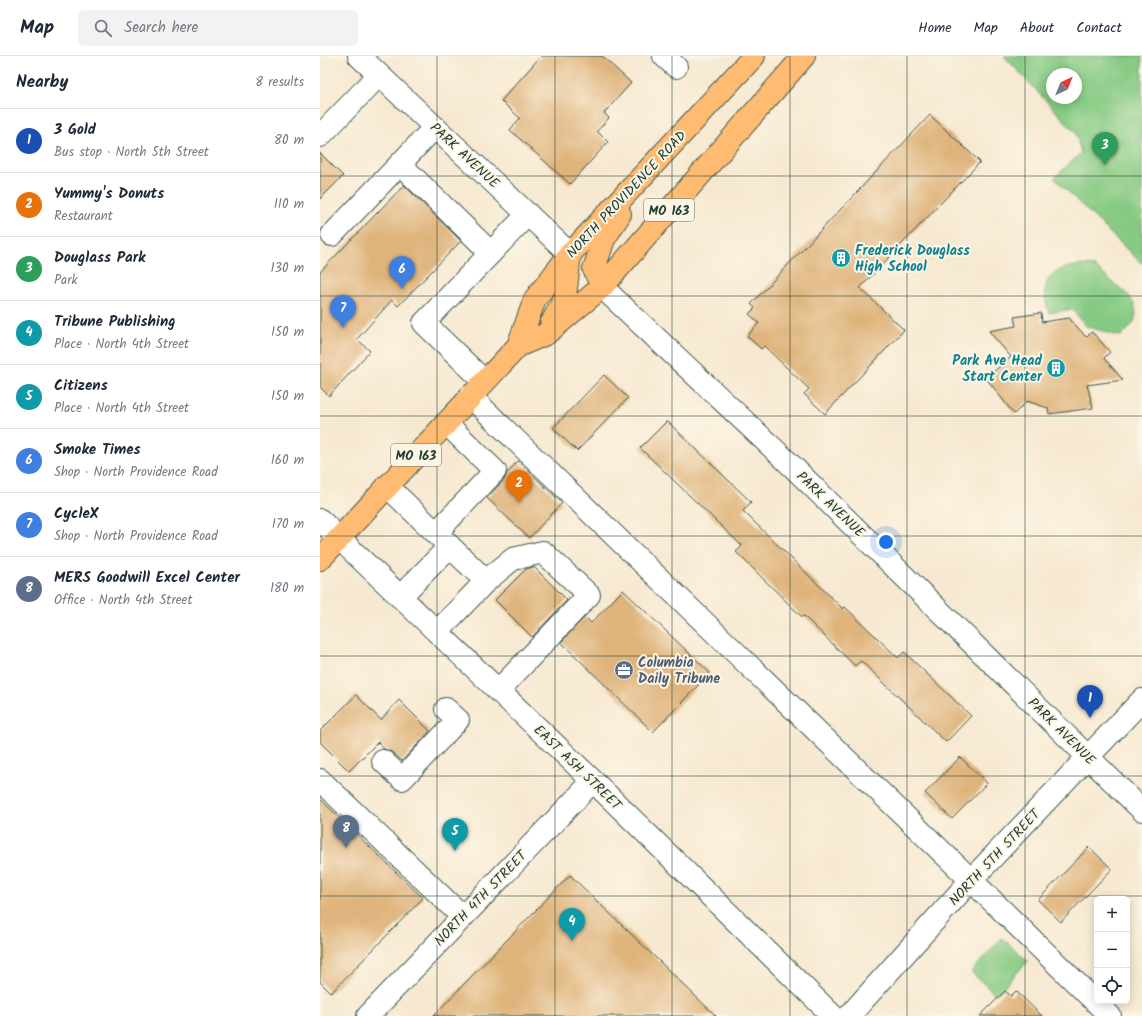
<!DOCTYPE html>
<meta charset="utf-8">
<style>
:root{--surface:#fff;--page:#f2f2f3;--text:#1f2937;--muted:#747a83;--line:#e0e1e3;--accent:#0b8043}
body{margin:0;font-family:Kalam,sans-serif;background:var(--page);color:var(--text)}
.controls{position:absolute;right:12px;bottom:12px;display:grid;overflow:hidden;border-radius:6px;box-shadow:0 2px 10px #0003}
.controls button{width:36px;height:36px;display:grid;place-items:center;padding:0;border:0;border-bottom:1px solid var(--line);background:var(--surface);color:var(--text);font:20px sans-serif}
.compass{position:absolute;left:726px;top:12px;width:36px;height:36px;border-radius:50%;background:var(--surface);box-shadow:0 2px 10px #0003;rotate:43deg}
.you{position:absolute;left:566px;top:486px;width:14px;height:14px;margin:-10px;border:3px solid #fff;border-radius:50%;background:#1a73e8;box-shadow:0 0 0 6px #1a73e833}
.badge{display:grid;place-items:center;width:26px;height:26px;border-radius:50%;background:var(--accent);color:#fff;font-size:13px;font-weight:700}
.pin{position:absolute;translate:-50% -33px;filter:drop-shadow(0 1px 2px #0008)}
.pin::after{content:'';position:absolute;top:21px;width:14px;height:12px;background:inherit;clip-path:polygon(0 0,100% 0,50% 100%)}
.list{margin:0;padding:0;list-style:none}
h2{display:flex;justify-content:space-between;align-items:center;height:52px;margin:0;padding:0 16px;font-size:17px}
h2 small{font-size:13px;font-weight:400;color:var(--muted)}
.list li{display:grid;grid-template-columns:26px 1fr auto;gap:12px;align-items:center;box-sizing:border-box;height:64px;padding:0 16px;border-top:1px solid var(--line)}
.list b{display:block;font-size:15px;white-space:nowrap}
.list p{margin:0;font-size:13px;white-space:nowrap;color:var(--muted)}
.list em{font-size:13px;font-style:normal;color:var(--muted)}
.icon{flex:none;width:22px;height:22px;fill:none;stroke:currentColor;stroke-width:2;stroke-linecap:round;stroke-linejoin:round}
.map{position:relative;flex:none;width:822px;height:960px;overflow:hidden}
header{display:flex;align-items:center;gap:24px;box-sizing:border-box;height:56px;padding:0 20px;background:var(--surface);border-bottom:1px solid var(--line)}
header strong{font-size:19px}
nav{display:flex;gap:22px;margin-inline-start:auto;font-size:14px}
.search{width:280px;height:36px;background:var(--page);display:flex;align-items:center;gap:10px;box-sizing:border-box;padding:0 14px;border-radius:6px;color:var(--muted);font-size:15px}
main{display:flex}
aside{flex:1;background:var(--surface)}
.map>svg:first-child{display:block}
.green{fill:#86ca83;stroke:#52845c;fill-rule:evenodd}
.building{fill:#dfb47c}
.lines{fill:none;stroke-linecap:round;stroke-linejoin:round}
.minor-casing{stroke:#3f574c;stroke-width:24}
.major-casing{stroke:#3f574c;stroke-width:24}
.minor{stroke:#fff;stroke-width:22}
.major{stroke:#ffbb71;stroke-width:22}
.grid{fill:none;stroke:#1f3d34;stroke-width:1;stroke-opacity:0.55}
.labels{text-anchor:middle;stroke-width:4;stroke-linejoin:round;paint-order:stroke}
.shield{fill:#fcf5e5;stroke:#617469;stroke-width:1}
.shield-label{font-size:13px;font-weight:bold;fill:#1f3d34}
.street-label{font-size:14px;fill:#1f3d34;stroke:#fcf5e5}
.culture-label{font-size:14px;font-weight:bold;fill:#0d838f;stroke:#fcf5e5;text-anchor:start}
.service-label{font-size:14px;font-weight:bold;fill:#4e5e75;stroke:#fcf5e5;text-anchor:start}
</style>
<header>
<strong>Map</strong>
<div class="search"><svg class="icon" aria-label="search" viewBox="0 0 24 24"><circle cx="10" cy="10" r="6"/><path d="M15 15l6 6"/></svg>Search here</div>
<nav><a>Home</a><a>Map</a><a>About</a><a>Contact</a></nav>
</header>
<main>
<aside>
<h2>Nearby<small>8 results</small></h2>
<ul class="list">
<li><span class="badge" style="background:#1a4fb4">1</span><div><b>3 Gold</b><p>Bus stop · North 5th Street</p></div><em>80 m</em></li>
<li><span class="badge" style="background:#e8710a">2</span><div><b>Yummy's Donuts</b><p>Restaurant</p></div><em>110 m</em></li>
<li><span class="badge" style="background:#2e9e5b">3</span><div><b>Douglass Park</b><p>Park</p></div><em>130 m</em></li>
<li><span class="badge" style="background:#0f9aa8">4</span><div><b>Tribune Publishing</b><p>Place · North 4th Street</p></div><em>150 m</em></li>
<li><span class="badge" style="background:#0f9aa8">5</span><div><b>Citizens</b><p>Place · North 4th Street</p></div><em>150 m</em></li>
<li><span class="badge" style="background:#3f7fe0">6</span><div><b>Smoke Times</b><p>Shop · North Providence Road</p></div><em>160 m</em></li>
<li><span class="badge" style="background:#3f7fe0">7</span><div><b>CycleX</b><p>Shop · North Providence Road</p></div><em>170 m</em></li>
<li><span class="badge" style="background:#5c6f8a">8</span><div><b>MERS Goodwill Excel Center</b><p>Office · North 4th Street</p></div><em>180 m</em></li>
</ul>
</aside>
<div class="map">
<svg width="822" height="960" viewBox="0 0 822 960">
<rect width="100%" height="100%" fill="#fcf5e5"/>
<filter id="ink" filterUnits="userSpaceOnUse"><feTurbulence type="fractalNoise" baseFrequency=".025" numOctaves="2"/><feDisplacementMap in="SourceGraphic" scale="8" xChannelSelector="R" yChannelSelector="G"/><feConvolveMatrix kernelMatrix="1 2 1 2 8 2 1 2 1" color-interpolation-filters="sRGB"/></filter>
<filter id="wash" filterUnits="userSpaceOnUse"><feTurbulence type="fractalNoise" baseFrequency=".012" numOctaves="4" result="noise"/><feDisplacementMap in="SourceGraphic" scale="16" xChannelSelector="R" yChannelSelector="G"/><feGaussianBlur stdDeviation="0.9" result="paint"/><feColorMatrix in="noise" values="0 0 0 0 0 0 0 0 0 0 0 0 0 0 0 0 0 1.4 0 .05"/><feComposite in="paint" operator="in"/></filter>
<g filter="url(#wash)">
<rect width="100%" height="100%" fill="#f7e9d1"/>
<path class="green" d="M684 0H822V208L734 122 761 97 756 77ZM732 18H756V42H732Z
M763 209 773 210 777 213 809 240C817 250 819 263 809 272 806 276 804 279 799 280L766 270 752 253 729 257C718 225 729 212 763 209Z
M682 882 708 905 676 939 651 916Z"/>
<g id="blocks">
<path class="building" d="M221 0H282L311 27 284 57 289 62 277 75 288 86 250 128 190 74 200 62 181 45Z
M610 59 660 106 540 232 584 274 505 358 484 338 489 333 444 290 441 293 427 280 439 267 429 258 435 252 431 248Z
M0 97 23 120 0 143Z
M84 129 141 185 78 250 72 244 37 283 50 295 9 340 0 331V216Z
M721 257 722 266 749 262 766 281 772 276 790 296 784 302 803 324 767 329 773 352 729 358 728 352 707 345 694 358 666 322 691 301 669 275 696 270 694 261Z
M284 319 308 342 257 395 233 372Z
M347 365 431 446 423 455 523 553 525 551 578 602 584 596 651 660 626 686 541 605 535 610 484 560 482 561 416 496 422 490 320 392Z
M198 405 242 447 209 482 167 442 184 424 187 417Z
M214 511 247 544 212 581 175 544 206 513Z
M303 534 390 617 333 676 241 586 265 561 271 567Z
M36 639 61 664 79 644 110 675 82 705 72 696 64 693 58 686 29 715 0 686V675Z
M640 701 667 727 632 763 605 737Z
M0 743 103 842 11 937 0 926Z
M769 791 792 813 741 866 718 844Z
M250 819 396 960H113Z
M685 935 691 940 696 935 722 960H660Z"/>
</g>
</g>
<g filter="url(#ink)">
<use href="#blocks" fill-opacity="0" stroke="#3f574c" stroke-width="1"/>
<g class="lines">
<defs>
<path id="minor" d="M39 0 250 198
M344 0 356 11
M0 80 59 19
M80 108 171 197
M12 179 115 71
M282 231 474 412 822 754
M164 325 104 267 208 158
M150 340 651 824 790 960
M67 430 116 477 175 415 126 367
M0 464 273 725 513 960
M116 477 166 525 117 576
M166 525 193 503 223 496 269 539 178 635
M80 541 130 490
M63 705 82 723 138 664 126 653
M0 724 143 861
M48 960 273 725
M529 960 651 824 822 644"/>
<path id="major" d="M282 231 274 213 284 183 300 158
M231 268 245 242 250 198
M198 290 226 278 282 231 484 0
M0 503 198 290 215 243 250 198 434 0"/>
</defs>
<use href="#minor" class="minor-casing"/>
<use href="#major" class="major-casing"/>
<use href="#minor" class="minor"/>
<use href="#major" class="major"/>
</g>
</g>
<path class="grid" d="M117 0V960M235 0V960M352 0V960M470 0V960M587 0V960M705 0V960M0 120H822M0 240H822M0 360H822M0 480H822M0 600H822M0 720H822M0 840H822"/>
<defs>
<symbol id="building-disc" viewBox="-11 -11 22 22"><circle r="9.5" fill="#0f9aa8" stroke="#fcf5e5"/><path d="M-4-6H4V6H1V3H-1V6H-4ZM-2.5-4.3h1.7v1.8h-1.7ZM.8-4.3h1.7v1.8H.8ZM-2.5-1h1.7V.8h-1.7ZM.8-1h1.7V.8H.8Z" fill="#fff"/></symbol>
<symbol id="office-disc" viewBox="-11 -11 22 22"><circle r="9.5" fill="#5c6f8a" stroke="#fcf5e5"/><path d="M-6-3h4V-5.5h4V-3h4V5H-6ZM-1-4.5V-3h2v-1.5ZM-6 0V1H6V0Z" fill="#fff"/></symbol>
</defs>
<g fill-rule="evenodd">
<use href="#building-disc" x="510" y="191" width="22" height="22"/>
<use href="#building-disc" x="725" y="301" width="22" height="22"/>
<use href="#office-disc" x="293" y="603" width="22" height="22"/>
</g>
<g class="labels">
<g class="shield">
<rect x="324" y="143" width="50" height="22" rx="3"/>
<rect x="71" y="388" width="50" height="22" rx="3"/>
</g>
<g class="shield-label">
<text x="349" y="159">MO 163</text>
<text x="96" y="404">MO 163</text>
</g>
<g class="street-label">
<text transform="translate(145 99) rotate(43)" y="5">PARK AVENUE</text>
<text transform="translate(306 138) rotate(-47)" y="5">NORTH PROVIDENCE ROAD</text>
<text transform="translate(511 448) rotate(44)" y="5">PARK AVENUE</text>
<text transform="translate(742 675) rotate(45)" y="5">PARK AVENUE</text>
<text transform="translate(258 711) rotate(44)" y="5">EAST ASH STREET</text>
<text transform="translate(674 801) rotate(-47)" y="5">NORTH 5TH STREET</text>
<text transform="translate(160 842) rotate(-46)" y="5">NORTH 4TH STREET</text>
</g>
<g class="culture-label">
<text x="535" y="199">Frederick Douglass<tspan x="535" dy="16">High School</tspan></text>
<text x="722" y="309" text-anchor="end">Park Ave Head<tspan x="722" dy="16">Start Center</tspan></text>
</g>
<g class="service-label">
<text x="318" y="611">Columbia<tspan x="318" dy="16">Daily Tribune</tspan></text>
</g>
</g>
</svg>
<div class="controls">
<button>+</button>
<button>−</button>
<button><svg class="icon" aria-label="locate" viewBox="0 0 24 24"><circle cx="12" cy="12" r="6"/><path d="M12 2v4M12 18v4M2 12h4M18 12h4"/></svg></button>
</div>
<svg class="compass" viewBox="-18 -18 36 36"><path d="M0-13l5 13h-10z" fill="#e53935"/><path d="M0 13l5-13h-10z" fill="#747a83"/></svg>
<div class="you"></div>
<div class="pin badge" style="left:770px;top:662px;background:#1a4fb4">1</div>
<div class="pin badge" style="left:199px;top:447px;background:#e8710a">2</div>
<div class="pin badge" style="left:785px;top:109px;background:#2e9e5b">3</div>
<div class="pin badge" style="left:252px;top:885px;background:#0f9aa8">4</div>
<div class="pin badge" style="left:135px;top:795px;background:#0f9aa8">5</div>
<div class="pin badge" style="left:82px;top:233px;background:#3f7fe0">6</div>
<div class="pin badge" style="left:23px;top:272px;background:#3f7fe0">7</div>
<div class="pin badge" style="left:26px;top:792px;background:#5c6f8a">8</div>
</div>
</main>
